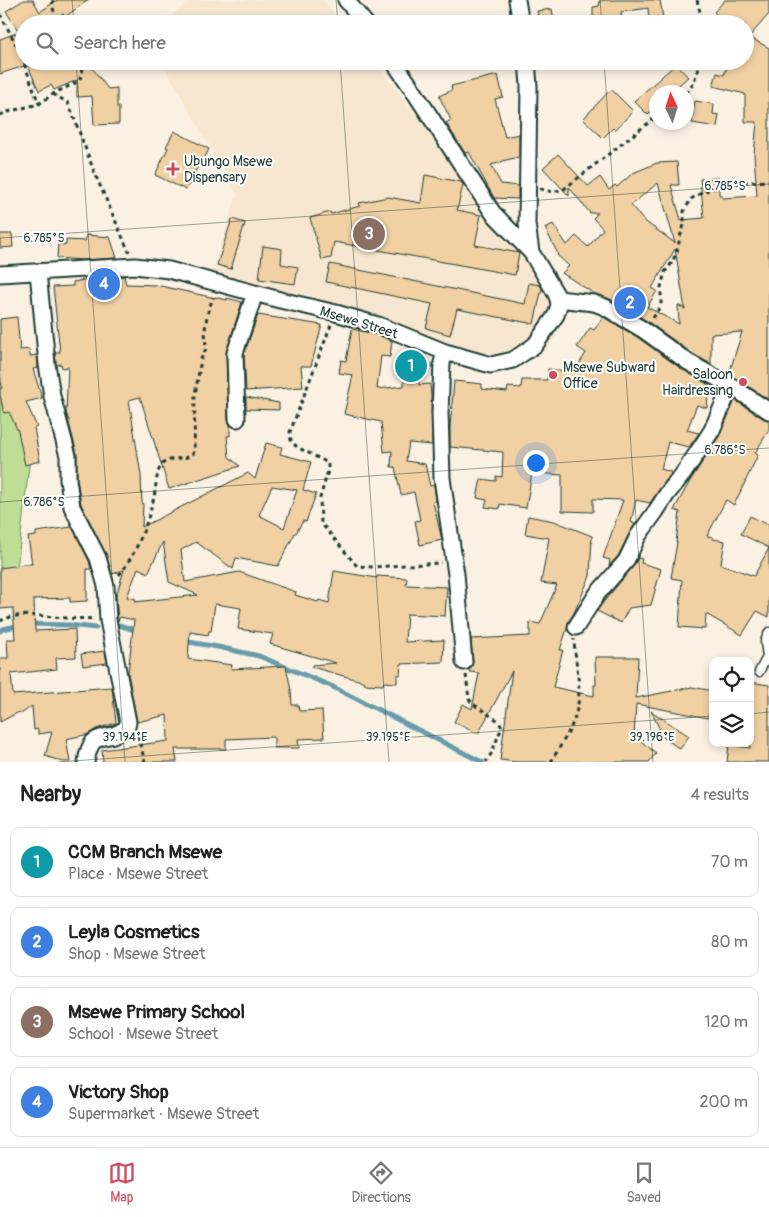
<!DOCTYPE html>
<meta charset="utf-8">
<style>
:root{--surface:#fff;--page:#f6f6f6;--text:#222;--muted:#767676;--line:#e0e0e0;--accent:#d1495b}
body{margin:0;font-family:Pangolin,sans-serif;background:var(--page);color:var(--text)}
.controls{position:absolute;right:15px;bottom:15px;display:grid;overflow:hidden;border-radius:10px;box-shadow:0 2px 8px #0003}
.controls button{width:45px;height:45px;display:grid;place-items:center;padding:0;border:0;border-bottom:1px solid var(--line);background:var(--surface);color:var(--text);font:25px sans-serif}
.compass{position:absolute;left:649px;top:85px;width:45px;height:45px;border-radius:50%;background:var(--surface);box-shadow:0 2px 8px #0003;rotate:356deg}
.you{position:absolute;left:535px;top:462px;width:18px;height:18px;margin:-12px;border:4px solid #fff;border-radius:50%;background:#1a73e8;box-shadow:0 0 0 8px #1a73e833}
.badge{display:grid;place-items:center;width:32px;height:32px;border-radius:50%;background:var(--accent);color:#fff;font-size:16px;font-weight:700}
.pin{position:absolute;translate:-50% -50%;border:2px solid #fff;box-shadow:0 1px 5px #0006}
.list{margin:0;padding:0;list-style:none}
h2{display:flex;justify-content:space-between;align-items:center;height:65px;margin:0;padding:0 20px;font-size:21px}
h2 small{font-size:16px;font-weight:400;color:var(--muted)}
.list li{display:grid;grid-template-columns:32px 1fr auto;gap:15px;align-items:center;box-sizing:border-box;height:70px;margin:0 10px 10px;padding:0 10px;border:1px solid var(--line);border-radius:10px}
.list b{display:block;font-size:19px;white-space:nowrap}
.list p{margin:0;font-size:16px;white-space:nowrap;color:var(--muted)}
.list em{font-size:16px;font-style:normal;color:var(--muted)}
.icon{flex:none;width:28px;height:28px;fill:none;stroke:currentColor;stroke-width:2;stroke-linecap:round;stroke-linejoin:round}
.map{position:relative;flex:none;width:769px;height:762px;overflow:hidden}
.search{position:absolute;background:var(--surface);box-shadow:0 2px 8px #0003;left:15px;right:15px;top:15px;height:55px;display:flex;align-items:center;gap:12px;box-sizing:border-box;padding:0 18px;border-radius:28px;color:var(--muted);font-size:19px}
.sheet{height:385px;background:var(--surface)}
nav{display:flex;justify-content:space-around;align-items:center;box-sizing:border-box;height:70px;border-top:1px solid var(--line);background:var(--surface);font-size:14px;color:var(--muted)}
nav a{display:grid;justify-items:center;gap:2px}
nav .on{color:var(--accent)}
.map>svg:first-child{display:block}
.built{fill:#f8e7d0}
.green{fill:#bedd95;stroke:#6e8d64}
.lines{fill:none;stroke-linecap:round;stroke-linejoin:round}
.stream{stroke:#679caa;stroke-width:5}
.building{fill:#f1d0a3;stroke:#1f3d34;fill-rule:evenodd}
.service-casing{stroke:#1f3d34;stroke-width:11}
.minor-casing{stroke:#1f3d34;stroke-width:19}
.path{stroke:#1f3d34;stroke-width:3;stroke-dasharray:4 4;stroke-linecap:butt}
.service{stroke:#fff;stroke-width:8}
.minor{stroke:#fff;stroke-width:15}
.ticks{fill:none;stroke:#1f3d34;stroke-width:1;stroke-opacity:0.45}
.poi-dot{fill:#d1495b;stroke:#fff;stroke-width:2}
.labels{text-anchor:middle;stroke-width:4;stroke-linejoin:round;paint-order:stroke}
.poi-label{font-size:14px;fill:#1f3d34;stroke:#fff;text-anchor:start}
.street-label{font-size:14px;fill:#1f3d34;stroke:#fff}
.ticks-label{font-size:12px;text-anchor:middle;fill:#1f3d34;stroke:#fff;stroke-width:4;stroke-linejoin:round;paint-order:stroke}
</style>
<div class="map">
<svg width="769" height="762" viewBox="0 0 769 762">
<rect width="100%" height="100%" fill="#fbf1e3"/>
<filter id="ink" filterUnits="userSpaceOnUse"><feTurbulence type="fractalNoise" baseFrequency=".02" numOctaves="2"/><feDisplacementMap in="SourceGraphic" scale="10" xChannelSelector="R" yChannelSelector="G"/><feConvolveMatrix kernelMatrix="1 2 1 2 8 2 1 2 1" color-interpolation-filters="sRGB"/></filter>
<g filter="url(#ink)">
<path class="built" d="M189 0H323L343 24H163Z
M161 61H373L452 159 574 303 547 351 513 362 296 297 212 274 237 194Z"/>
<path class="green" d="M0 384H7L31 449 16 577 0 579Z"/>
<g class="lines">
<path class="stream" d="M29 624 69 625 96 628
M119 625 138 631
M0 631 3 629 21 625
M183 641 218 647 259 656 331 686 482 762"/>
</g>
<path class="building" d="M24 0H33L40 12 57 0H88L65 17 63 14 47 24H24V66L0 74V39L19 32 6 11Z
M600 0H660L664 24H649L648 8 621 12 622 24H593V7L599 6Z
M725 0H769V14L749 37 769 48V400L729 374 742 332 711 334V364L693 354 647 321 610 299 593 293 562 273 569 266 557 255 558 254 545 228 553 224 567 245 576 236 588 247 603 229 593 218 598 213H590L569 187V196L543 168 558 154 588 186 600 177 609 190 615 185 617 187 633 173 657 163 677 162 679 185H671L681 220 704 218 700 179 719 178V195H722V198L757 196 754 154 757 122H745V94L713 86 717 73 724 75 726 69H727L731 61H745V24H726L714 12ZM658 183 675 243 643 220 631 205ZM675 249 685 309 678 305 679 324 647 307 657 291 652 288Z
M552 9 554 22 539 23 537 11Z
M26 61H87L108 89 117 88V108L119 107V124L94 125 92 96 77 97V80L54 90 51 85 39 91Z
M676 64 688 77 671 92H656V107L648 115 634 101Z
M498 75 503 97 495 99 505 137 519 134V157L502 161V162L491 165 501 184 518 186V199L494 198 469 152 465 153 446 123 451 120 439 96 452 90 451 86Z
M611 89 633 111 615 130 613 128 603 138 583 119Z
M695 101 714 104 713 114 719 115 717 127 692 123Z
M174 131 209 149 201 165 199 164 186 190 155 175 168 148 166 147Z
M425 175 461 182 463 185 457 210 481 215 475 245 519 253 515 275 334 242 331 258 322 260 310 218 330 212 331 214 360 206 359 203 388 197 421 203Z
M232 219 245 223 231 269 217 265Z
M0 234H12L13 247 0 248Z
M86 235 110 237 117 258 82 260 57 258 58 244 66 245V240L85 241Z
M263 246 282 249 281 264 298 267 295 284 259 279Z
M330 264 525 304 529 283 540 285 542 288 534 324 457 309 450 335 426 328 432 304 326 282Z
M124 276 126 284 156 285 215 298V297L227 300V298L242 302 226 353 228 419 230 425V436H227L229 457 240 466 169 489 140 397 129 400 141 475 142 503H143L142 527 248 473 255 479 266 443 282 447 280 454 311 462 303 490 316 494 306 522 303 521 296 533H295L278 566 236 558 233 569 196 542 181 550 185 582 239 572 296 592 295 595 318 602 319 600 329 603 334 571 377 578V576L407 578 406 585 447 587 445 616 407 614 405 642 444 640 443 662 401 664 400 675H397V683L384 682 383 685 365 684V682L312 667V665L336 663 270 644 273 634 238 629 241 608 215 604 211 631H209L208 635 190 632 188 659 232 665 231 669 286 666 291 690 292 705H298L299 711 322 710 324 738 298 739 299 748H274V737L226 739V749H175L177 762H103L102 750 168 741 167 715 137 722 128 673 134 620 120 617 118 621 116 596 124 570 112 574 106 554 81 504 77 479V454L69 423V419H68L66 412 68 367 62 368 61 364 57 365 56 363 55 352H60L53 287 73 286V282L101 277ZM272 486 297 490 284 528 259 515ZM163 542 169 582 198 595 134 602 136 599 127 597 138 568 148 573Z
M258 315 322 325 311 366H301L303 387 246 391 244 354Z
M17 317 20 350 29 349 30 356 37 355 38 368 33 369 42 398 26 402 37 427 34 428 40 461 25 465 18 431 9 412 4 413 0 395V389L2 388 0 373V319Z
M603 317 637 337 683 370 709 385 707 408 697 405 687 430 699 433 689 447 668 442 661 469 671 472 670 475 650 503 636 500 631 522 635 524 630 532 618 556 609 566 610 560 603 558 623 500 593 499V512L562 511V475L532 473 526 508 500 504 499 509 485 507 487 500 477 498 481 479 496 481V476L502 477 503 452 450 447V427L454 381 482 384V389L507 392 508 387 521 388 522 380H547L548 369 574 372 586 353 577 347 590 328 594 330Z
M352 329 378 335 392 341 390 357 381 356 377 389 404 386V355H419V385L430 384 431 395 432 445 409 443 406 461 425 464 430 486 434 485 436 501 433 502 442 540 420 545 415 521 420 520 414 492 401 495 395 467H391L392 451 384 452 381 422 344 414 353 375 339 373 341 360 346 361Z
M246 397 279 403V410L246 409Z
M735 400 764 419 769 420V430L755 453 758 455 734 505 726 500 707 536 713 537V539L725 541 721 564 754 576 769 548 741 534 750 516 769 525V617L757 611 742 635 706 614 705 629 679 627 682 580 671 578 677 542H676L680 512 674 510 690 481 720 435Z
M528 516 554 521 592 536 590 576 574 613 568 622 567 629 560 650H563L553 687 594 696V685H596L595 657H638L636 698 692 687 713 691 708 718 636 704 634 736 656 753 649 762H516L500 760 512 671 478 734 454 722 463 704 472 709 479 673 470 672 469 670 472 666 473 662 471 639 530 636V622L540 624 557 585 541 583 549 538 525 534Z
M72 527 89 561 91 569H87V601L70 602V598L34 599 35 631 75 629 76 657 56 658 57 669 11 674 13 695 112 687 116 723 96 729 89 734 66 739 70 762H63L45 756 52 732 38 734V729L34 730 32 706 21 714 19 712 0 722V658H8L7 639H15L13 608 0 609V568L22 565V564H32L28 537 36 536V532Z
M638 558 642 559 641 563 661 569 651 605 629 608 621 623 597 611 605 600 633 567Z
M105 651 107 663 83 666 81 654Z
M750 682 769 685V762H727L729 745 750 748Z
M651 711 689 736 680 749 664 738Z"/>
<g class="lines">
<defs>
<path id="service" d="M759 672 767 657 765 641 769 632"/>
<path id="minor" d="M346 0 366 24
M517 0 521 24
M393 61 409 84 493 213 531 252
M38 272 47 364 52 396 68 456V480L72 507 98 558 106 586 108 620 128 722 127 727C123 731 118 733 113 735 106 737 98 737 93 742 89 747 87 756 86 762
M0 274 135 266 169 270 280 300 336 313 381 326 445 352 491 365 513 360 535 345 556 315 559 305 558 299 556 294 531 252 527 224 529 86 527 61
M558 299 594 303 605 307 642 329 688 362 731 386 769 411
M445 352 442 363 440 413 442 478 456 574 464 662
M237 419 235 353 255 293
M576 627 597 594 626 561 638 536 656 511 667 494 683 474 705 441 712 430 731 386"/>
</defs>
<use href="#service" class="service-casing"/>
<use href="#minor" class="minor-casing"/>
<path class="path" d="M53 0C51 8 56 16 60 24
M697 0 703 24
M0 14 20 52 39 104
M686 93 691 88 702 61
M53 94 67 102 70 107 95 174 129 252
M0 115 11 111 39 104 53 94 79 81 82 74 80 61
M540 189 553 192 564 189 656 117
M653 318 661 305V287L665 272 671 264 677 252 680 237 684 225V211L691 199 705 191 730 184 747 182 769 181
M331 325 290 432 291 441 297 447 328 463V471L320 498 321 523 357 566 372 567 441 563
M119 575C136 555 148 522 154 497 156 487 156 477 160 467 167 454 188 463 194 452L195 395 201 359 206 349 205 330 207 315 213 297
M0 621C20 611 44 617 66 618 75 619 84 618 93 619
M466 675 469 699 473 704 497 720 502 727 491 754 486 762
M138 736 145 762
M551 762C559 747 572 730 576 713 583 689 575 664 574 639"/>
<use href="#service" class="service"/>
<use href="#minor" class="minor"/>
</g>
</g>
<path class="ticks" d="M72 0 74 24M336 0 338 24M600 0 602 24M76 61 125 762M340 61 389 762M604 61 653 762M0 238 769 184M0 502 769 448M750 714 769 712M58 762 713 716"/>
<g class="poi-dot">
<path d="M170.5 161.5h5v5h5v5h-5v5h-5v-5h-5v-5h5z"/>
<circle cx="553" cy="375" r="5"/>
<circle cx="743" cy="382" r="5"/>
</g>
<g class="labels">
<g class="poi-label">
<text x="184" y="166">Ubungo Msewe<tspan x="184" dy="16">Dispensary</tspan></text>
<text x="563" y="372">Msewe Subward<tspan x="563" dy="16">Office</tspan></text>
<text x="733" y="379" text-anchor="end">Saloon<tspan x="733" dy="16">Hairdressing</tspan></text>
</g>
<g class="street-label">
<text transform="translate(359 322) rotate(17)" y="5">Msewe Street</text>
</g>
</g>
<g class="ticks-label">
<text x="725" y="190">6.785°S</text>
<text x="44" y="242">6.785°S</text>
<text x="725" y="454">6.786°S</text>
<text x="44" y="506">6.786°S</text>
<text x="125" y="741">39.194°E</text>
<text x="388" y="741">39.195°E</text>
<text x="652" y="741">39.196°E</text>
</g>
</svg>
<div class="controls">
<button><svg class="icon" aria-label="locate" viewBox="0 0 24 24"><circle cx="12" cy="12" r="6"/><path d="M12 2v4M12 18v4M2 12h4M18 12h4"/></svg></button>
<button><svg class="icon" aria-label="layers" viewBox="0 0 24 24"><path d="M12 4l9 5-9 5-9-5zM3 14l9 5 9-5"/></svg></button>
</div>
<svg class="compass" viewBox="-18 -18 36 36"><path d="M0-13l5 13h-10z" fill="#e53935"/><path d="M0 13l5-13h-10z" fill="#767676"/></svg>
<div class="you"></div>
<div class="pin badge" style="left:411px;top:366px;background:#0f9aa8">1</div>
<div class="pin badge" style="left:630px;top:303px;background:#3f7fe0">2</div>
<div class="pin badge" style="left:369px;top:234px;background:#8d6e63">3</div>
<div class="pin badge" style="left:104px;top:284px;background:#3f7fe0">4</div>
<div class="search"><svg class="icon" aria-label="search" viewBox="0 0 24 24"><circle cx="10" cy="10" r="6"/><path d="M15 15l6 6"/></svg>Search here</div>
</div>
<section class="sheet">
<h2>Nearby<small>4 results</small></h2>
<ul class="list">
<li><span class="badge" style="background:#0f9aa8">1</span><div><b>CCM Branch Msewe</b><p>Place · Msewe Street</p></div><em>70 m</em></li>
<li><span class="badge" style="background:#3f7fe0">2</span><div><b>Leyla Cosmetics</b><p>Shop · Msewe Street</p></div><em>80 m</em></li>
<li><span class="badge" style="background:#8d6e63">3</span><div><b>Msewe Primary School</b><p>School · Msewe Street</p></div><em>120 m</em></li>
<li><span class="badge" style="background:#3f7fe0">4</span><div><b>Victory Shop</b><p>Supermarket · Msewe Street</p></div><em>200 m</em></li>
</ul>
</section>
<nav>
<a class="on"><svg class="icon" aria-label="map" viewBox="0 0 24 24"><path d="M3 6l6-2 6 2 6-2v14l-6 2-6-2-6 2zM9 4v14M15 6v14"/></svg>Map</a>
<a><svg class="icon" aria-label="directions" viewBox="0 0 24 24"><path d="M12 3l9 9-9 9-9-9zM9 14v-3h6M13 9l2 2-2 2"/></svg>Directions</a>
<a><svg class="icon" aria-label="saved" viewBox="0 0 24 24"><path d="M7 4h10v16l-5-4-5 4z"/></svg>Saved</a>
</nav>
